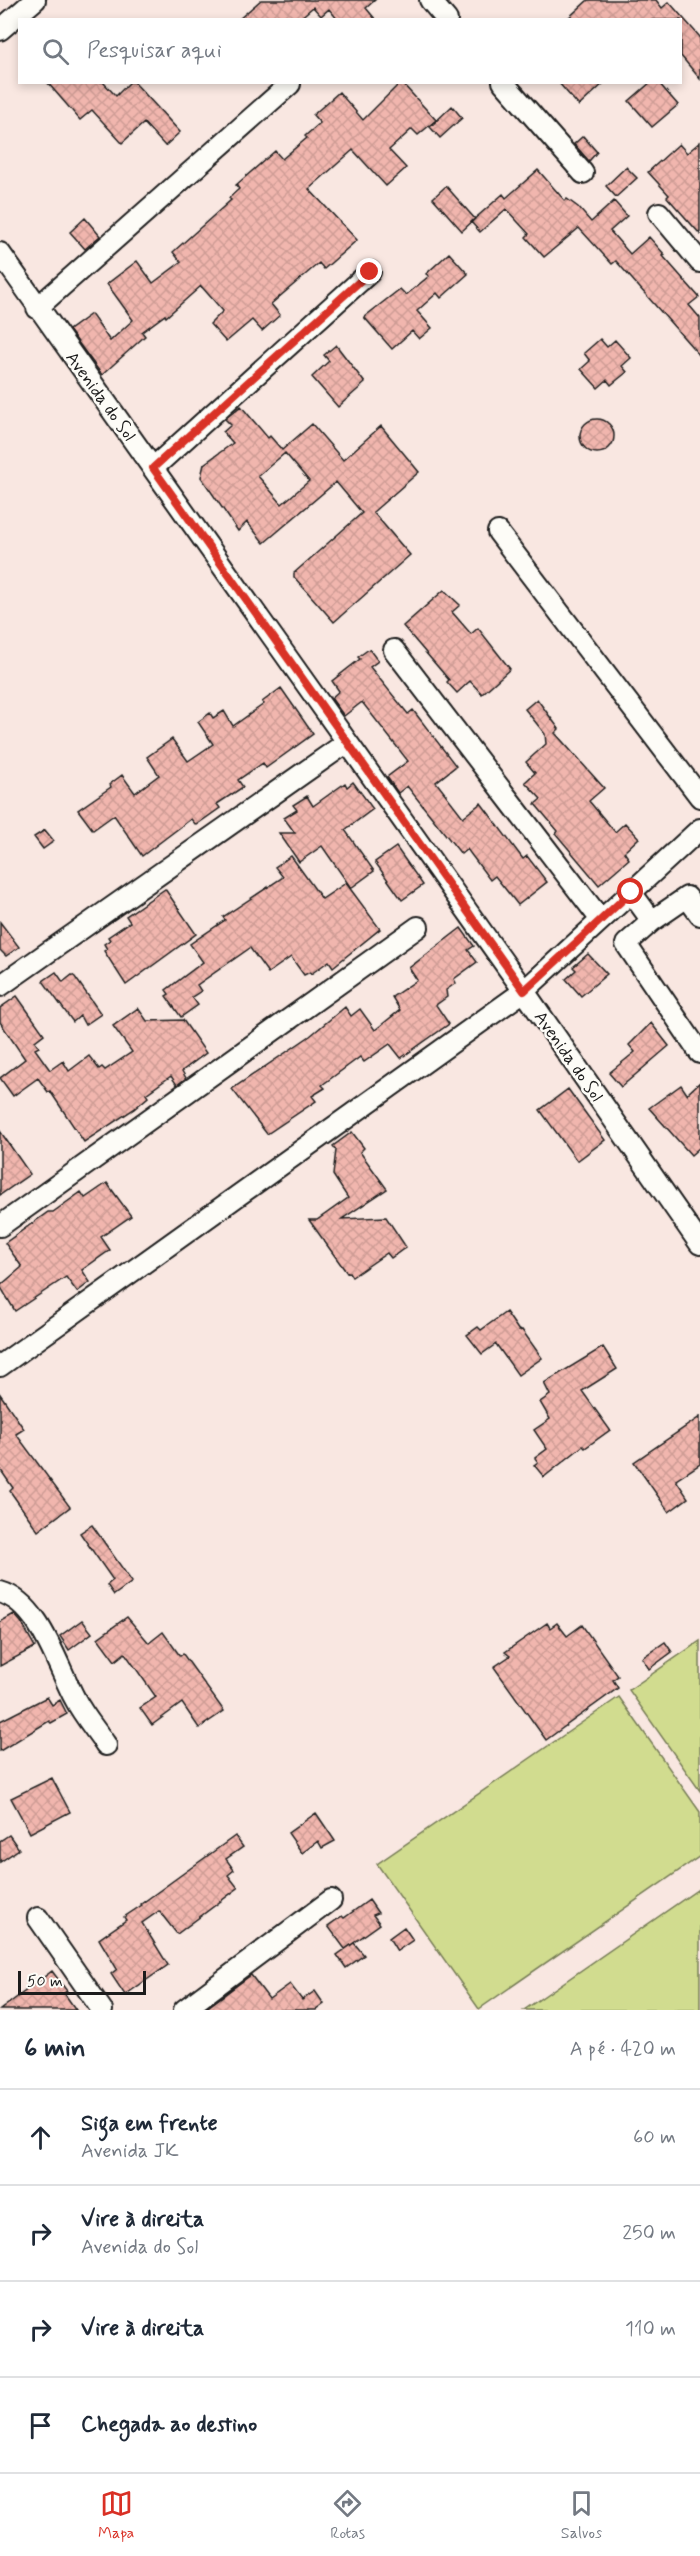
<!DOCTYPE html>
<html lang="pt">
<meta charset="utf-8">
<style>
:root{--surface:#fff;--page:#f6f6f7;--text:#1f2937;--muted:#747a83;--line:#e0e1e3;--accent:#d93025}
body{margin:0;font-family:Mynerve,sans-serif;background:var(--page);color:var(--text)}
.scale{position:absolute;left:18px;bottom:15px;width:128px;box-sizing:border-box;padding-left:6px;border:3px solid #1c1c1c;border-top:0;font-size:16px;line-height:21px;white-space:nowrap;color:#1c1c1c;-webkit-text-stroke:4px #fdfcf7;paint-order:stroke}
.stop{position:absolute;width:18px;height:18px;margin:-14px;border:4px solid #d93025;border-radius:50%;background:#fff}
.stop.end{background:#d93025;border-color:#fff;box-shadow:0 2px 6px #0008}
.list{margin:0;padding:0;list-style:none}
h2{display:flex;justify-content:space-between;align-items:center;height:78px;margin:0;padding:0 24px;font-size:26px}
h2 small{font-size:20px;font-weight:400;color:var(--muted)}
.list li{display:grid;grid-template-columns:39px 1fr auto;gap:18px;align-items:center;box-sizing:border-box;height:96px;padding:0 24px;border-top:2px solid var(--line)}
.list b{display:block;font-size:22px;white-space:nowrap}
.list p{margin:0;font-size:20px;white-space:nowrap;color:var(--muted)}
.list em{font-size:20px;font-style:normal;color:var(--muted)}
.icon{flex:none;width:33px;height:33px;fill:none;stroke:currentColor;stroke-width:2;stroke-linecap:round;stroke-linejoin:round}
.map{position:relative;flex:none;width:700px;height:2010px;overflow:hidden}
.search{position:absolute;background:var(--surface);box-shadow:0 3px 9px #0003;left:18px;right:18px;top:18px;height:66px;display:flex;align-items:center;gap:15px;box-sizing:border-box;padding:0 21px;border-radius:0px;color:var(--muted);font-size:22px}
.sheet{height:462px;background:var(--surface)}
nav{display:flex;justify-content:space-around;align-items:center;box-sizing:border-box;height:84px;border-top:2px solid var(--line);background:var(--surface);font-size:16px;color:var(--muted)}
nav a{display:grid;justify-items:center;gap:3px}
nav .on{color:var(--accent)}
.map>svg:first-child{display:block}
.park{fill:#d1dc8f;stroke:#767c56;stroke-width:1.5}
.building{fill:url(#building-cross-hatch);stroke:#1c1c1c;stroke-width:1.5;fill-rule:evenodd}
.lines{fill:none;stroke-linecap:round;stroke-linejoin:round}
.minor-casing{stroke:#1c1c1c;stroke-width:24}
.minor{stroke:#fdfcf7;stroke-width:20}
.route{stroke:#d93025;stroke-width:8}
.labels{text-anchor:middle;stroke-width:5;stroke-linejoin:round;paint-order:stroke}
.street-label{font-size:18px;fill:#1c1c1c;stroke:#fdfcf7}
</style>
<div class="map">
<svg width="700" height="2010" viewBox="0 0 700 2010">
<defs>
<pattern id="building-cross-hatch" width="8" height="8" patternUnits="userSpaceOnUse" patternTransform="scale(1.5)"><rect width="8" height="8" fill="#f1b6ae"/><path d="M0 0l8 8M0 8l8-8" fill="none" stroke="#ce9c95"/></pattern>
</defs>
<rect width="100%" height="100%" fill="#f9e7e1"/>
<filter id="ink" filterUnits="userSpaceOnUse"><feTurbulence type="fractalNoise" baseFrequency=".0167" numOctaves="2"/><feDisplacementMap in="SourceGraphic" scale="12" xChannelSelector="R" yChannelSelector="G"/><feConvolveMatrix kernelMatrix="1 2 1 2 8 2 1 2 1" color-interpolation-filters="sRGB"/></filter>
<g filter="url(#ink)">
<path class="park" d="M700 1641V1791L629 1690Z
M619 1697 700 1812V1856L479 2009 377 1864Z
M700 1888V2010H524Z"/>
<path class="building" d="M261 0H375L366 8 376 20H338L329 9 321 16 313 7 298 20H238Z
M588 0H656L662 8 669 2 700 37V79L681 56V20H566Z
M47 82H103L116 96 130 82H134L180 132 165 146 144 123 122 143 92 110 80 120Z
M401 82 436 120 418 135 412 129 389 150 406 168 386 186 353 150 309 189 357 240 324 269 319 263 271 304 280 315 262 331 252 320 226 342 210 324 223 311 201 286 166 317 165 315 142 332 145 336 102 375 69 330 91 314 110 341 133 320 107 284 137 261 153 283 181 262 173 252 231 200 229 198 239 189 236 185 275 151 282 159 307 138 305 136 320 123 313 115 339 92 363 120Z
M558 82H605L579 106Z
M651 82H658L678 105 652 127 629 101Z
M452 106 462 118 440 138 430 127Z
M583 136 597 152 589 161 574 144Z
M700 142V234L667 197 669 195 648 172 679 144 687 153Z
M626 167 637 178 616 197 606 186Z
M538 170 565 201 567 199 578 207 591 222 614 201 627 216 610 231 630 254 649 237 665 255 663 256 699 297 689 305 700 318V356L616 261 612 264 579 228 544 257 526 237 529 234 506 209 480 232 471 222 503 194 506 198Z
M446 186 475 219 462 231 433 198Z
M85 218 100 236 85 249 70 232Z
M449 253 468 274 441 298 437 293 417 311 432 328 419 339 412 331 392 349 364 317 400 289 406 295 429 276 426 274Z
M600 339 607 347 615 340 631 358 622 366 627 372 611 385 607 380 598 388 581 369 590 361 584 353Z
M336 345 365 383 338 407 312 377 329 361 324 355Z
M241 406 268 438 270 436 282 450 312 424 343 460 381 426 419 472 373 512 410 555 334 622 294 577V573L362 513 336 482 264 543 247 522 238 531 201 477 204 464 233 443 223 432 231 425 225 419ZM285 453 309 481 282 504 258 476Z
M580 436a17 17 0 1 1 34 0a17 17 0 1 1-34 0Z
M444 590 460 605 452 612 471 634 478 628 510 669 482 694 470 681 457 693 447 682 449 680 403 626Z
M369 649 378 661 370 667 408 714 413 710 456 766 436 782 463 817 481 803 523 859 527 856 547 882 518 905 495 876 490 880 467 849 461 854 407 786 398 793 387 777 408 761 362 702 344 716 331 698 339 691 332 681 360 659 358 657Z
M281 688 313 734 266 768 263 763 238 780 243 787 217 804 220 808 196 825 191 819 142 856 114 815 93 830 78 810 111 787 110 784 122 775 135 793 159 775 147 757 172 739 188 761 213 744 198 722 210 713 213 718 224 711 233 726 264 704 262 702Z
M537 699 559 729 555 733 604 788 589 801 615 832 625 823 639 838 624 852 629 859 599 885 556 834 558 831 535 804 541 799 525 782 535 773 526 762 546 744 545 734 525 709Z
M353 782 373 809 345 830 374 871 351 888 322 846 299 862 279 833H295L284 818 297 810 293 805 307 796 313 806 345 783 347 787Z
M45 830 54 841 43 849 34 837Z
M396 847 423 885 402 900 375 862Z
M291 856 322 899 346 883 380 929 333 967 329 961 311 974 310 972 304 975 291 957 268 973 250 948 197 985 201 991 192 997 198 1005 181 1017 166 996 169 994 166 990 203 962 190 944 225 920 223 917 283 877 275 867Z
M165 889 196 934 126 985 104 951 107 949 104 944 110 940 108 937 130 922 126 916Z
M0 922 19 947 6 956 0 950Z
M461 928 474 946 468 950 477 962 454 979 456 983 446 990 447 997 436 1005 449 1024 401 1058 390 1044 364 1062 360 1057 322 1085 325 1088 312 1096 316 1101 267 1134 232 1089 310 1036 345 1007 351 1016 360 1009 375 1030 400 1010 392 997 417 980 409 968Z
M588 954 607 974 581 996 566 979 576 970 573 967Z
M56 972 63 982 72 975 75 977 101 1014 85 1025 80 1016 73 1022 43 981Z
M17 996 44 1034 35 1041 39 1047 35 1049 50 1070 63 1061 69 1071 89 1056 99 1069 102 1067 105 1070 132 1052 113 1026 138 1008 147 1021 183 1020 206 1053 182 1071 186 1078 177 1085 171 1076 146 1094 148 1097 134 1109 84 1142 50 1091 48 1092 38 1078 13 1096 0 1078 25 1059 0 1022V1008Z
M651 1023 669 1046 621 1087 609 1073 635 1052 629 1045Z
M700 1082V1147L691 1155 649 1108 681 1085 687 1094Z
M568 1089 605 1140 577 1161 540 1110Z
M0 1131 30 1174 0 1195Z
M352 1132 364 1148 360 1152 387 1189 342 1219 386 1217 406 1247 391 1258 387 1253 352 1277 349 1272 347 1273 309 1220H317L348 1198 333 1175 336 1150 333 1146Z
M107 1183 131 1216 101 1237 110 1250 82 1270 90 1282 77 1292 66 1277 15 1311 0 1286 22 1267 5 1243 48 1212H53L81 1192 85 1198Z
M506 1312 519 1331 522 1330 542 1358 518 1375 496 1344 482 1354 467 1335 478 1327 481 1330Z
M603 1347 617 1369 582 1391 610 1430 585 1448 583 1446 544 1477 534 1465 538 1462 535 1458 547 1449 534 1430 550 1419 540 1402 550 1395 544 1383Z
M0 1394 24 1429 16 1434 70 1507 38 1531 10 1491 13 1488 0 1469Z
M700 1417V1464L676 1480 688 1498 669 1512 634 1462Z
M92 1525 132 1582 114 1595 107 1585 113 1580 80 1533Z
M14 1614 21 1622 35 1647 0 1666V1622Z
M127 1617 149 1643 163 1632 180 1656 183 1654 224 1711 199 1728 182 1703 152 1725 140 1708 156 1697 125 1653 115 1661 98 1638Z
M82 1620 92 1633 69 1650 60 1636Z
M547 1623 550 1628 557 1623 567 1636 582 1625 618 1676 613 1680 618 1688 546 1740 494 1667 510 1656 505 1652Z
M665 1642 672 1652 649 1669 642 1658Z
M47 1697 52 1705 60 1700 67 1714 51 1723 49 1721 0 1751V1721Z
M52 1778 70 1812 30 1833 11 1798Z
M316 1813 335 1841 322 1848 318 1841 302 1853 288 1833Z
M9 1835 19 1849 0 1862V1841Z
M235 1836 243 1847 226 1859 234 1870 228 1875 238 1888 177 1934 159 1911 142 1923 168 1965 125 1995 111 1974 117 1969 99 1939 126 1920 124 1917 142 1905 141 1904Z
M369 1900 378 1913 373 1915 380 1924 345 1949 328 1926 342 1916 344 1918Z
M404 1927 413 1940 397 1951 389 1938Z
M354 1943 364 1955 346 1968 337 1955Z
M52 1971 67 1991 64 1993 76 2010H0Z
M251 1975 269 1999 290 1984 302 2000 315 1991 324 2004 316 2010H204Z"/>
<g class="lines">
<defs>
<path id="minor" d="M430 0 447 20
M0 30 35 0
M503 82 583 173
M659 213 700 262
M0 253 524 991 700 1244
M37 308 290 84
M153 468 370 272
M498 532 700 797
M394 650 601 920
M631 892 652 921
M700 915 687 897 652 921 626 944 700 1053
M0 986 346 743
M0 1226 418 927
M0 1366 524 991 700 829
M0 1592C40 1603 57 1666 75 1699 83 1715 96 1730 106 1745
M38 1918 102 2010
M184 2010 331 1900"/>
</defs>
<use href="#minor" class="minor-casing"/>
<use href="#minor" class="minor"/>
</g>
</g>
<g class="lines" filter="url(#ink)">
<path class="route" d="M370 272 153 468 524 991 631 892"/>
</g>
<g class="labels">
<g class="street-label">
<text transform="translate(101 396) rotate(54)" y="6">Avenida do Sol</text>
<text transform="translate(569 1056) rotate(55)" y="6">Avenida do Sol</text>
</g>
</g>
</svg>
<div class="scale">50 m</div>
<div class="stop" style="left:631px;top:892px"></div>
<div class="stop end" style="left:370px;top:272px"></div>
<div class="search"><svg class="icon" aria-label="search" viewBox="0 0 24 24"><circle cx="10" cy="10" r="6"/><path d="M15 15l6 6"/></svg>Pesquisar aqui</div>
</div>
<section class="sheet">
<h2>6 min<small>A pé · 420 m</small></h2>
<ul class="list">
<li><svg class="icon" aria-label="ahead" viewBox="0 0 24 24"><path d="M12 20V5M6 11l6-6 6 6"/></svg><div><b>Siga em frente</b><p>Avenida JK</p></div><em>60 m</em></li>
<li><svg class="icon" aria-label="right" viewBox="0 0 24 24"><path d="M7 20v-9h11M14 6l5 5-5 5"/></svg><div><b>Vire à direita</b><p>Avenida do Sol</p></div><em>250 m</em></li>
<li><svg class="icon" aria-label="right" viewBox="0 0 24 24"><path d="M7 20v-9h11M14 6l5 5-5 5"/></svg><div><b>Vire à direita</b></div><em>110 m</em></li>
<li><svg class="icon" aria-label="arrive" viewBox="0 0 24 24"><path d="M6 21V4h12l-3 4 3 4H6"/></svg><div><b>Chegada ao destino</b></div></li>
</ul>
</section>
<nav>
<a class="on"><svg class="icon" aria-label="map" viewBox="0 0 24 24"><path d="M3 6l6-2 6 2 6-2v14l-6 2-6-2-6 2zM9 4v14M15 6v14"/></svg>Mapa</a>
<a><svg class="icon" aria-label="directions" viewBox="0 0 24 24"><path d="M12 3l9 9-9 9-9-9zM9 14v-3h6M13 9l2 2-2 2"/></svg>Rotas</a>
<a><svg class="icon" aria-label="saved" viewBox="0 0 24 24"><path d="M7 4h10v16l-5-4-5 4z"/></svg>Salvos</a>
</nav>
